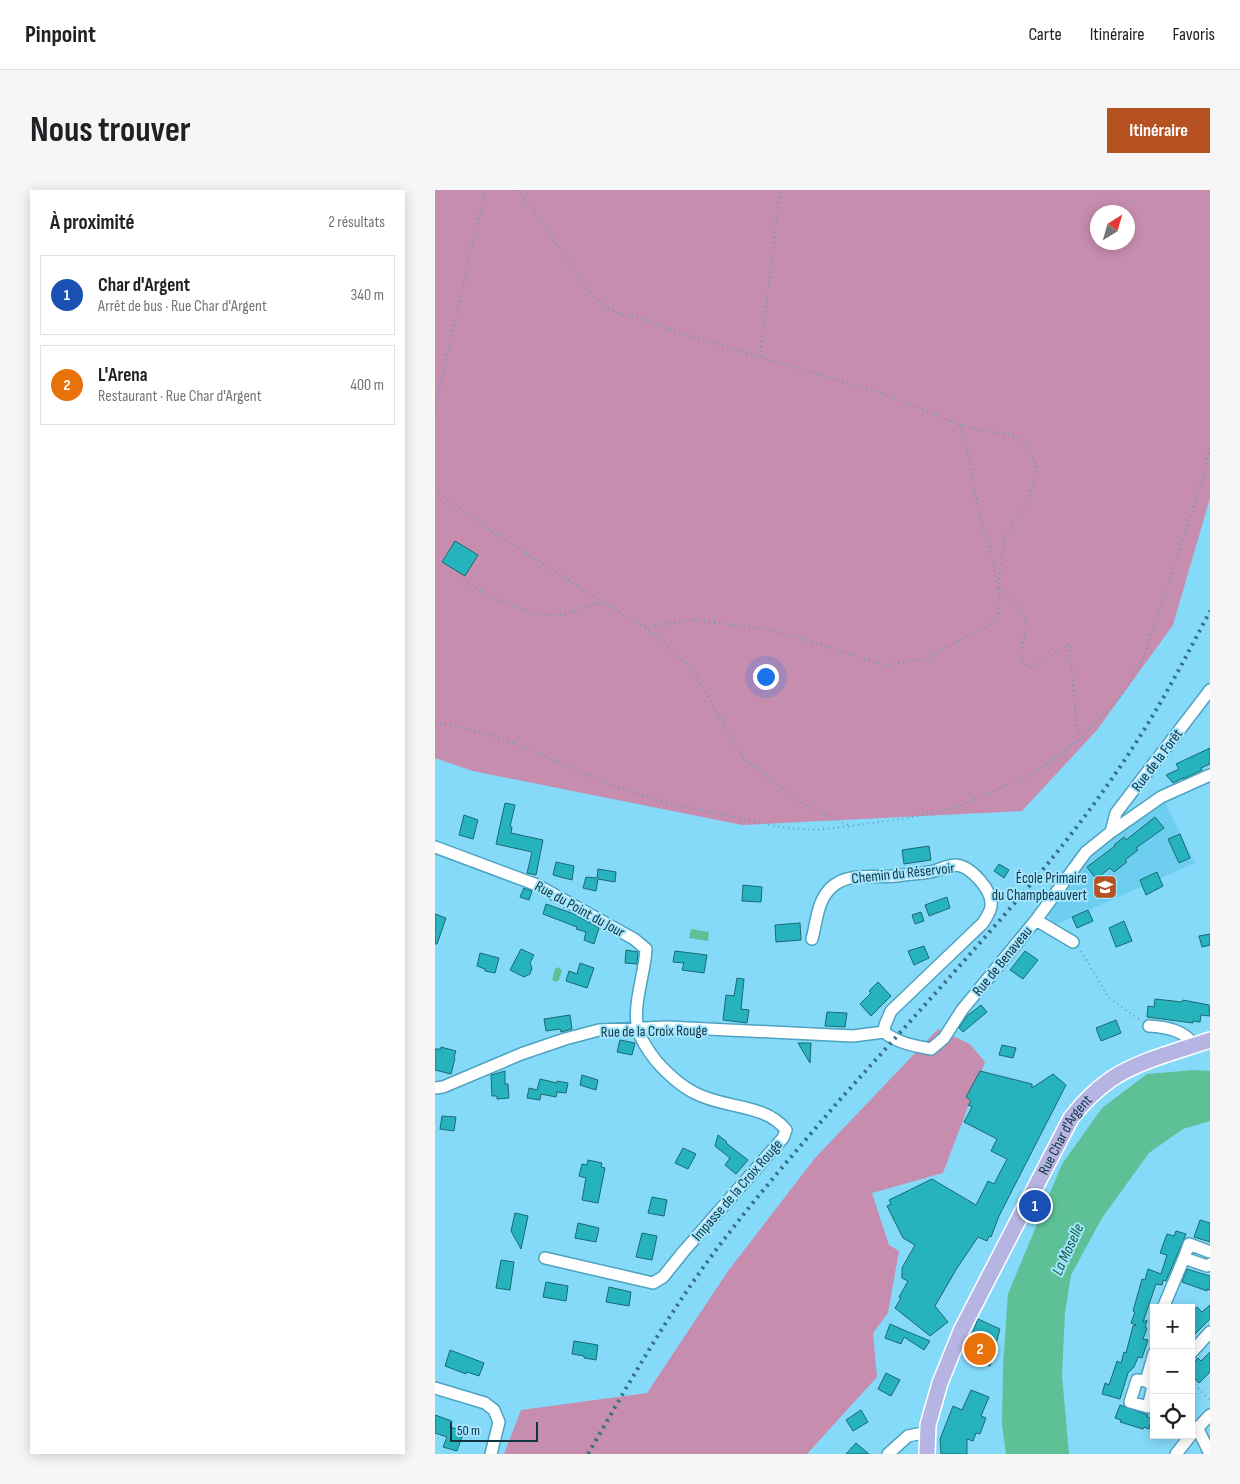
<!DOCTYPE html>
<html lang="fr">
<meta charset="utf-8">
<style>
:root{--surface:#fff;--page:#f6f6f6;--text:#202124;--muted:#757577;--line:#e0e0e0;--accent:#b65121}
body{margin:0;font-family:"Sofia Sans Condensed",sans-serif;background:var(--page);color:var(--text)}
.controls{position:absolute;right:15px;bottom:15px;display:grid;overflow:hidden;border-radius:0px;box-shadow:0 2px 12px #0003}
.controls button{width:45px;height:45px;display:grid;place-items:center;padding:0;border:0;border-bottom:1px solid var(--line);background:var(--surface);color:var(--text);font:25px sans-serif}
.compass{position:absolute;left:655px;top:15px;width:45px;height:45px;border-radius:50%;background:var(--surface);box-shadow:0 2px 12px #0003;rotate:37deg}
.scale{position:absolute;left:15px;bottom:12px;width:88px;box-sizing:border-box;padding-left:5px;border:2px solid #103541;border-top:0;font-size:14px;line-height:18px;white-space:nowrap;color:#103541;-webkit-text-stroke:4px #a3e5fe;paint-order:stroke}
.you{position:absolute;left:330px;top:486px;width:18px;height:18px;margin:-12px;border:4px solid #fff;border-radius:50%;background:#1a73e8;box-shadow:0 0 0 8px #1a73e833}
.badge{display:grid;place-items:center;width:32px;height:32px;border-radius:50%;background:var(--accent);color:#fff;font-size:16px;font-weight:700}
.pin{position:absolute;translate:-50% -50%;border:2px solid #fff;box-shadow:0 1px 5px #0006}
.list{margin:0;padding:0;list-style:none}
h2{display:flex;justify-content:space-between;align-items:center;height:65px;margin:0;padding:0 20px;font-size:21px}
h2 small{font-size:16px;font-weight:400;color:var(--muted)}
.list li{display:grid;grid-template-columns:32px 1fr auto;gap:15px;align-items:center;box-sizing:border-box;height:80px;margin:0 10px 10px;padding:0 10px;border:1px solid var(--line);border-radius:0px}
.list b{display:block;font-size:19px;white-space:nowrap}
.list p{margin:0;font-size:16px;white-space:nowrap;color:var(--muted)}
.list em{font-size:16px;font-style:normal;color:var(--muted)}
.icon{flex:none;width:28px;height:28px;fill:none;stroke:currentColor;stroke-width:2;stroke-linecap:round;stroke-linejoin:round}
.map{position:relative;flex:none;width:775px;height:1264px;overflow:hidden;border-radius:0px}
header{display:flex;align-items:center;gap:30px;box-sizing:border-box;height:70px;padding:0 25px;background:var(--surface);border-bottom:1px solid var(--line)}
header strong{font-size:24px}
nav{display:flex;gap:28px;margin-inline-start:auto;font-size:18px}
.intro{display:flex;align-items:center;justify-content:space-between;box-sizing:border-box;height:120px;padding:0 30px}
h1{margin:0;font-size:35px}
.button{padding:12px 22px;border-radius:0px;background:var(--accent);color:#fff;font-size:18px;font-weight:700}
main{display:flex;gap:30px;padding:0 30px}
aside{flex:1;background:var(--surface);border-radius:0px;box-shadow:0 2px 12px #0003}
.map>svg:first-child{display:block}
.built{fill:#6ecef0}
.green{fill:#c78daf;fill-rule:evenodd}
.water{fill:#5ec096}
.building{fill:#26b3be;stroke:#196a70}
.lines{fill:none;stroke-linecap:round;stroke-linejoin:round}
.minor-casing{stroke:#4da3c0;stroke-width:14}
.major-casing{stroke:#fff;stroke-width:18}
.path{stroke:#5da0b9;stroke-width:2;stroke-dasharray:1 4;stroke-linecap:butt}
.minor{stroke:#fff;stroke-width:11}
.major{stroke:#b5b4e2;stroke-width:15}
.rail{stroke:#3a6f82;stroke-width:4;stroke-dasharray:2.5 5;stroke-linecap:butt}
.labels{text-anchor:middle;stroke-width:4;stroke-linejoin:round;paint-order:stroke}
.street-label{font-size:15px;fill:#103541;stroke:#a3e5fe}
.poi-label{font-size:15px;fill:#103541;stroke:#a3e5fe;text-anchor:end}
.water-label{font-size:16px;font-style:italic;fill:#105d41;stroke:#a3e5fe}
</style>
<header>
<strong>Pinpoint</strong>
<nav><a>Carte</a><a>Itinéraire</a><a>Favoris</a></nav>
</header>
<div class="intro"><h1>Nous trouver</h1><a class="button">Itinéraire</a></div>
<main>
<aside>
<h2>À proximité<small>2 résultats</small></h2>
<ul class="list">
<li><span class="badge" style="background:#1a4fb4">1</span><div><b>Char d'Argent</b><p>Arrêt de bus · Rue Char d'Argent</p></div><em>340 m</em></li>
<li><span class="badge" style="background:#e8710a">2</span><div><b>L'Arena</b><p>Restaurant · Rue Char d'Argent</p></div><em>400 m</em></li>
</ul>
</aside>
<div class="map">
<svg width="775" height="1264" viewBox="0 0 775 1264">
<rect width="100%" height="100%" fill="#86daf9"/>
<path class="built" d="M730 612 760 673 618 736 612 720 652 672 676 648Z"/>
<path class="green" d="M0 0H775V308L738 435 662 540 587 621 307 635 38 581 0 568ZM662 22H692V52H662Z
M503 839 535 854 550 872 508 983 437 1003 454 1055 464 1061 453 1123 438 1143 442 1187 372 1264H69L86 1220 212 1203 293 1081 380 968Z"/>
<path class="water" d="M256 739 274 742 273 751 254 748Z
M123 777 127 780 124 790 121 792 117 790 120 779Z
M759 880 775 881V931L748 939 714 963 667 1028 636 1085 630 1123 627 1185 634 1264H571L567 1235 568 1175 573 1104 627 974 667 918 712 884Z"/>
<path class="building" d="M20 351 43 365 30 386 7 372Z
M775 558V574L766 578 767 580 748 589V588L738 593 731 585 744 579 741 574Z
M70 613 80 615 75 637H77L76 643 108 650 101 685 92 683 97 662 61 654Z
M29 625 43 630 38 649 24 645Z
M720 627 729 638 701 658 703 660 690 670 692 672 679 682 675 678 661 689 652 677 680 656 679 655 689 647 691 650Z
M745 644 755 668 744 673 733 649Z
M494 656 496 670 469 674 467 660Z
M121 672 139 676 137 690 118 685Z
M564 674 574 680 569 688 559 681Z
M163 679 181 682 180 692 163 689 161 701 148 698 151 687 162 688Z
M722 682 728 696 711 705 705 690Z
M308 695 327 697 326 712 307 711Z
M89 698 97 701 94 710 85 707Z
M512 707 515 718 494 726 490 715Z
M111 714 139 724 164 738 159 754 149 750 151 742 141 739 142 737 108 724Z
M653 720 658 731 642 738 637 727Z
M486 722 489 731 480 734 477 725Z
M0 724 11 728 2 754H0Z
M689 731 697 751 681 757 674 738Z
M365 733 366 750 341 752 340 735Z
M775 744V755L767 757 764 746Z
M489 756 494 768 479 775 473 761Z
M86 759 99 765 95 773 97 778 95 784 89 787 75 780Z
M191 760 203 762 202 774 190 773Z
M240 761 272 765 269 783 247 780 249 773 238 772Z
M590 761 603 770 588 789 575 780Z
M45 763 64 768 60 783 50 781V779L42 776Z
M145 773 159 778 152 798 131 791 134 781 142 784Z
M302 788 309 789 306 819 314 820 312 833 288 830 291 805 299 806Z
M443 792 456 806 436 826 425 814 436 803 434 801Z
M720 809 747 812 748 810 774 815 775 826 766 825 765 832 758 831V833L712 827 713 816 719 817Z
M546 815 552 822 528 842 524 838 532 826Z
M392 822 412 823 410 837 390 836Z
M135 825 137 839 126 842 125 839 111 841 109 829Z
M681 830 686 843 666 851 661 838Z
M185 850 200 853 197 865 182 862Z
M363 853H376L375 873Z
M567 855 581 858 578 868 564 865Z
M6 857 21 861 19 867 20 868 16 884 0 880V859H6Z
M70 881V894H73L74 908 62 909V906H57L56 885Z
M545 881 597 894V898L618 884 631 895 564 1026 556 1047 554 1046 552 1051 543 1047 522 1078 500 1116 513 1132 495 1146 460 1118 466 1108 464 1107 473 1091 467 1088V1078L480 1055 468 1048 452 1016 456 1014 454 1010 497 989 541 1015 553 991 559 994 572 969 556 961 562 949 529 932 537 917 533 915 536 911 531 907Z
M147 885 163 890 161 900 145 895Z
M105 889 122 893V891L133 893 131 903 122 902 121 907 106 904 105 910 92 908 94 898 102 900Z
M7 926 21 927 19 941 5 939Z
M283 945 292 952 291 953 313 970 301 984 290 975 295 968 280 956Z
M248 958 261 964 253 979 240 973Z
M153 970 167 973 166 977 170 978 163 1013 147 1010 151 988 144 986 147 974 152 975Z
M217 1007 232 1010 229 1026 213 1023Z
M80 1023 93 1026 86 1059 76 1041Z
M765 1030 775 1033V1052L759 1047Z
M143 1033 164 1038 161 1052 140 1048Z
M741 1041 751 1044 731 1091 728 1090 727 1095 721 1094 708 1132 712 1130 710 1137 712 1138 708 1149 713 1150 707 1168 703 1167 699 1177 693 1183 685 1209 667 1204 670 1193 674 1195 682 1171 686 1173 689 1162 691 1163 698 1136 701 1135 696 1133 700 1122 698 1121 707 1089 710 1090 713 1079 726 1084 732 1065 725 1063 732 1044 739 1046Z
M207 1043 222 1046 217 1070 201 1067Z
M66 1070 79 1072 75 1100 61 1098Z
M752 1079 775 1086V1100L772 1099V1101L747 1092Z
M111 1092 133 1096 131 1111 108 1107Z
M174 1097 196 1102 194 1116 171 1112Z
M775 1115V1129L756 1148V1122L762 1117 767 1122Z
M543 1129 565 1139 555 1176 545 1172 547 1167 535 1162 541 1148 536 1146Z
M455 1134 471 1141 495 1151 489 1160 469 1147 466 1154 450 1148Z
M139 1151 163 1155 161 1170 149 1168V1166L137 1164Z
M15 1160 49 1173 44 1186 32 1182 31 1184 10 1176Z
M775 1162V1182L764 1193 756 1185V1175L763 1168 766 1171Z
M451 1183 465 1190 456 1206 443 1199Z
M536 1200 554 1207 546 1226 551 1228 545 1244 541 1243 538 1251 532 1249V1264H506L505 1249 518 1216 527 1220Z
M685 1215 713 1225 712 1227 717 1228 714 1239 709 1237 708 1239 685 1232 686 1230 680 1228Z
M426 1220 433 1232 418 1241 411 1230Z
M0 1225 17 1231 15 1237 29 1241 22 1261 8 1257 12 1247 0 1243Z
M421 1253 434 1264H411Z"/>
<g class="lines">
<defs>
<path id="minor" d="M676 642 681 623 775 500
M0 657 102 695 199 749 211 759C210 783 197 816 203 839 206 851 214 862 222 872 233 884 245 896 260 903 289 919 330 913 351 940L348 948 249 1061 228 1087 218 1093 110 1068
M601 730 638 752
M377 749C382 731 382 709 398 696 415 682 440 688 461 686 472 684 484 684 495 682 504 680 512 675 521 675 536 676 558 701 556 716 556 721 551 728 548 733L456 821 450 835 449 842
M714 836C731 837 749 840 759 855
M449 842C462 853 480 856 496 859L509 848 527 820 601 730 651 662 676 642 726 607 775 585
M0 898 8 897 86 864 130 849 164 840 232 837 418 846 449 842
M775 1062 754 1054 749 1068 772 1076 775 1074
M728 1118 749 1068
M756 1163 775 1142
M702 1190 711 1191 718 1196 713 1217 695 1212Z
M711 1191 719 1163
M0 1198 50 1213 59 1220 64 1232 56 1264
M762 1237 775 1264
M756 1245 775 1225
M453 1264 473 1246 493 1242
M741 1264 756 1245"/>
<g id="major">
<path id="s1" d="M492 1264 493 1235 505 1193 526 1141 636 928C647 914 659 901 675 890 702 871 743 861 775 850"/>
</g>
</defs>
<use href="#minor" class="minor-casing"/>
<use href="#major" class="major-casing"/>
<path class="path" d="M83 0 158 106 171 118 188 125 204 128 245 143 446 203 525 235 548 241 569 243 583 247 593 259 601 274 600 289 594 308 578 332 569 352 563 396 565 411 563 426 552 436 508 459 492 469 450 475 334 439 256 430 210 437
M325 167 345 0
M0 219 50 0
M525 235 534 268 544 326 555 360 562 393
M0 301 52 338 185 423 210 437 257 478 308 568 363 611 413 635
M28 390C51 406 94 427 122 425 133 424 155 415 167 412
M564 397 589 425 591 434 586 466 587 474C588 474 594 477 595 477 603 477 626 458 635 453L634 469 637 480 641 533 645 549
M0 533 17 535 52 544 96 560 179 596 225 611 350 638 382 640 415 636 473 628 522 617 601 582 645 549 687 505 708 469 724 423 767 291 775 255
M646 761 674 808 705 830
M756 1191 775 1210"/>
<use href="#minor" class="minor"/>
<use href="#major" class="major"/>
<path class="rail" d="M153 1264C194 1193 234 1122 284 1056 321 1007 362 960 402 913 461 847 520 782 578 715 623 663 665 609 702 551 729 509 752 465 775 421"/>
</g>
<defs>
<symbol id="school-square" viewBox="-11 -11 22 22"><rect x="-9" y="-9" width="18" height="18" rx="4" fill="#b65121" stroke="#a3e5fe"/><path d="M0-5L7-2L0 1L-7-2ZM-4 1L0 2.5L4 1V4Q0 6-4 4Z" fill="#fff"/></symbol>
</defs>
<g fill-rule="evenodd">
<use href="#school-square" x="656" y="683" width="28" height="28"/>
</g>
<g class="labels">
<g class="street-label">
<text transform="translate(722 570) rotate(-53)" y="5">Rue de la Forêt</text>
<text transform="translate(468 683) rotate(-6)" y="5">Chemin du Réservoir</text>
<text transform="translate(145 719) rotate(29)" y="5">Rue du Point du Jour</text>
<text transform="translate(567 771) rotate(-51)" y="5">Rue de Benaveau</text>
<text transform="translate(219 841) rotate(-1)" y="5">Rue de la Croix Rouge</text>
<text dy="5" stroke="none"><textPath href="#s1" startOffset="351">Rue Char d'Argent</textPath></text>
<text transform="translate(302 1000) rotate(-49)" y="5">Impasse de la Croix Rouge</text>
</g>
<g class="poi-label">
<text x="652" y="693">École Primaire<tspan x="652" dy="17">du Champbeauvert</tspan></text>
</g>
<g class="water-label">
<text transform="translate(632 1059) rotate(-65)" y="6">La Moselle</text>
</g>
</g>
</svg>
<div class="controls">
<button>+</button>
<button>−</button>
<button><svg class="icon" aria-label="locate" viewBox="0 0 24 24"><circle cx="12" cy="12" r="6"/><path d="M12 2v4M12 18v4M2 12h4M18 12h4"/></svg></button>
</div>
<svg class="compass" viewBox="-18 -18 36 36"><path d="M0-13l5 13h-10z" fill="#e53935"/><path d="M0 13l5-13h-10z" fill="#757577"/></svg>
<div class="scale">50 m</div>
<div class="you"></div>
<div class="pin badge" style="left:600px;top:1016px;background:#1a4fb4">1</div>
<div class="pin badge" style="left:545px;top:1159px;background:#e8710a">2</div>
</div>
</main>
